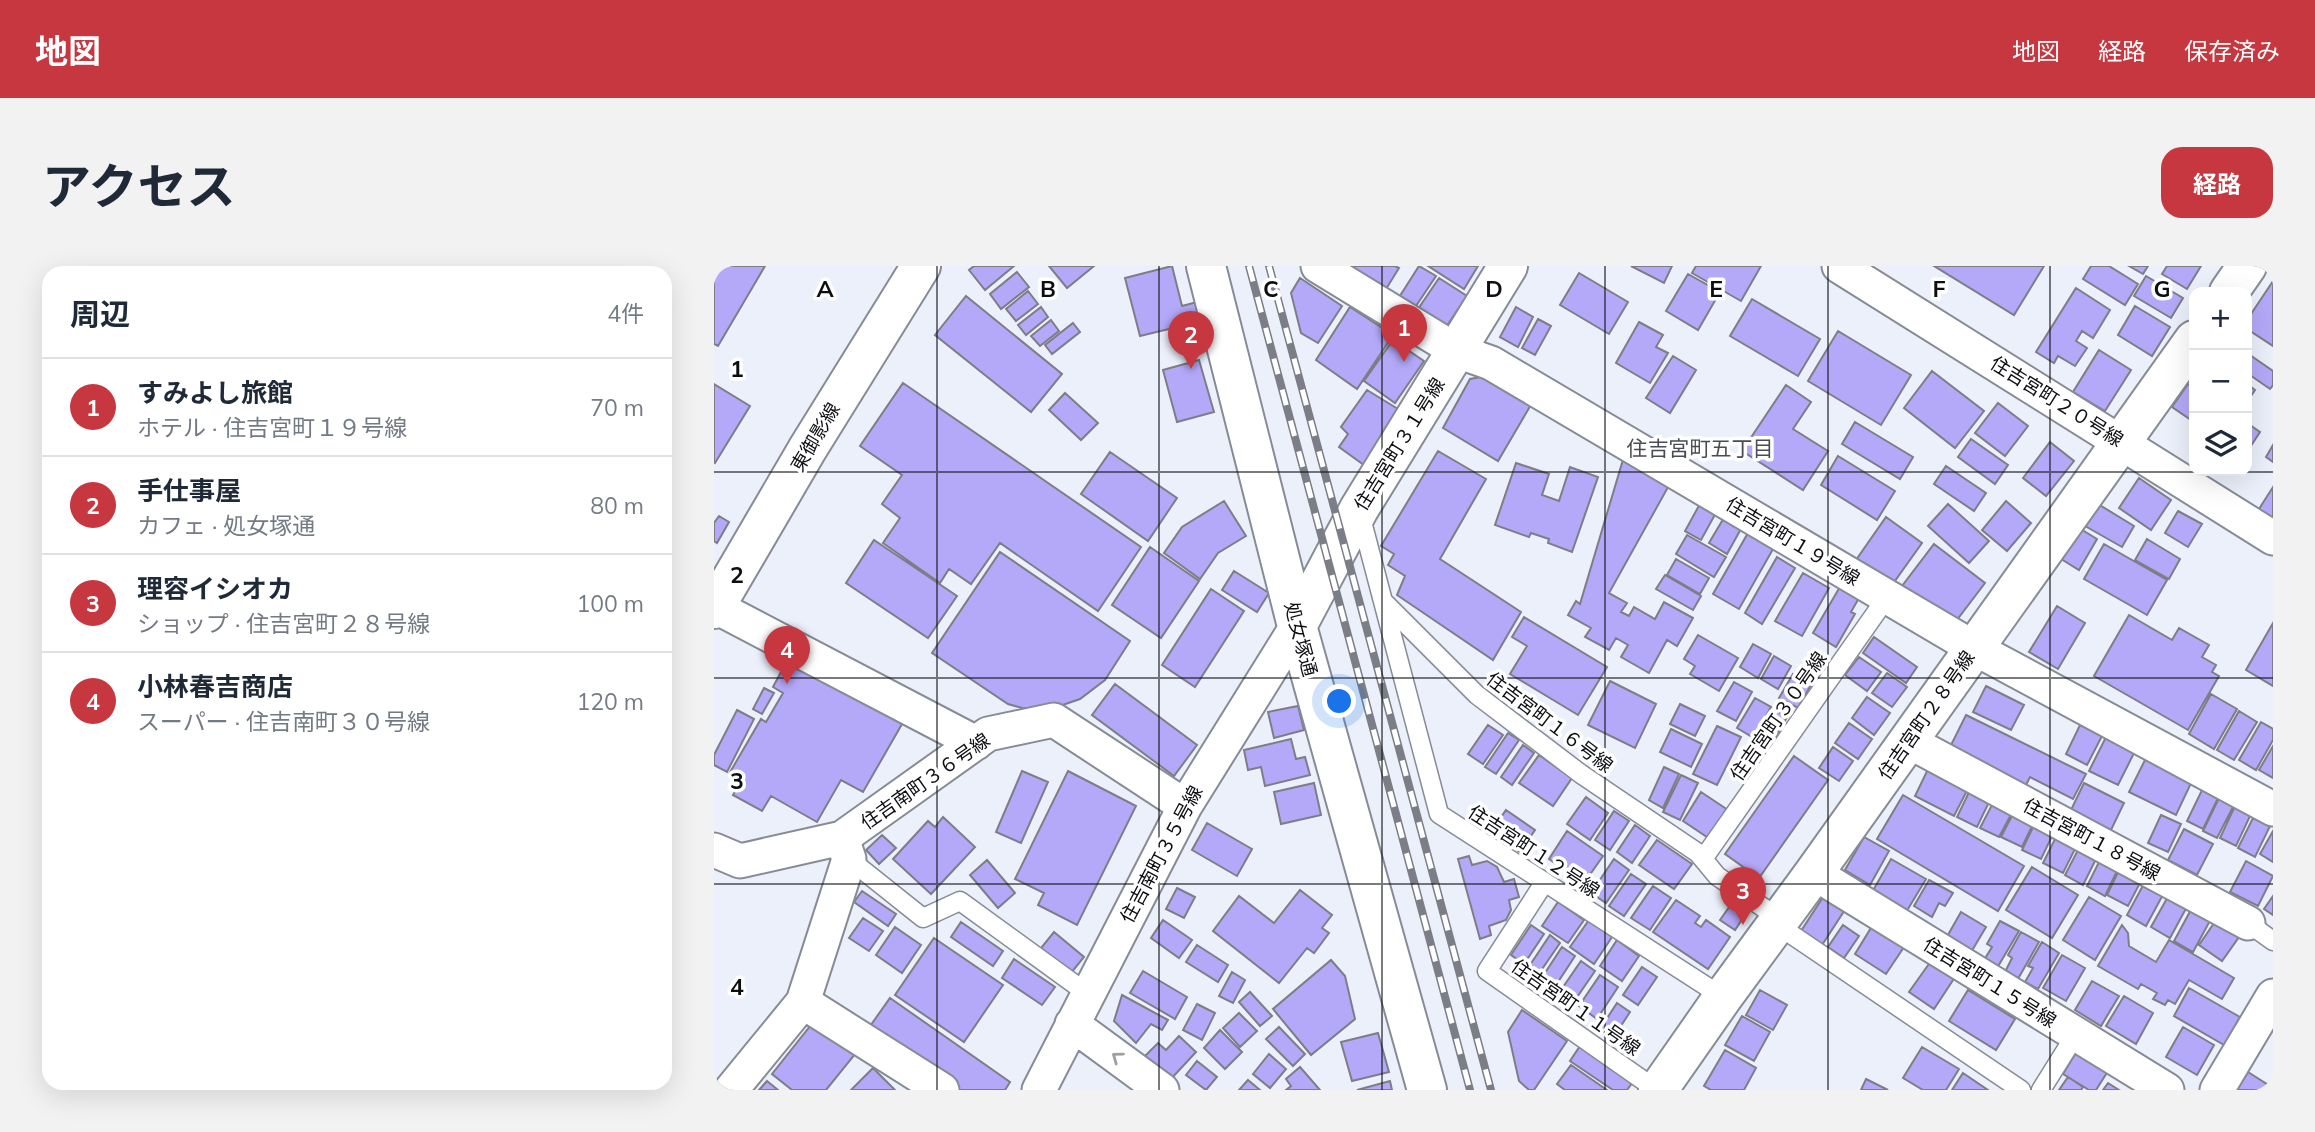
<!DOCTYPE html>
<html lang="ja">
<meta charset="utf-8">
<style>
:root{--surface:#fff;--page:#f2f2f3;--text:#1f2937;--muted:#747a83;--line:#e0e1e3;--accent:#c7373f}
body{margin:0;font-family:Mulish,"Noto Sans JP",sans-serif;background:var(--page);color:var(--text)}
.controls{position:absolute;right:21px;top:21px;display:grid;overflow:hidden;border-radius:14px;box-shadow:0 7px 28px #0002}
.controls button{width:63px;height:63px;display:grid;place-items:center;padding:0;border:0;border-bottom:2px solid var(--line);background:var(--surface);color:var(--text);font:35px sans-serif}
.you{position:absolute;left:626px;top:436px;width:24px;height:24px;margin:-18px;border:5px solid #fff;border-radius:50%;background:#1a73e8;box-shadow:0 0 0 10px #1a73e833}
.badge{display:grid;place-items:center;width:46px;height:46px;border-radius:50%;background:var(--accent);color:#fff;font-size:23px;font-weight:700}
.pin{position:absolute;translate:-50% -58px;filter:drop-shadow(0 2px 4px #0008)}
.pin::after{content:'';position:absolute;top:37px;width:24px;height:21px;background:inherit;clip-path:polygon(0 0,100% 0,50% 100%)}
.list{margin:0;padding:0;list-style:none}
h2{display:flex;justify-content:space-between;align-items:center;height:91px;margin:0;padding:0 28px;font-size:30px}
h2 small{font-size:23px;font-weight:400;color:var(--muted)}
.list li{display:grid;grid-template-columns:46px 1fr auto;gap:21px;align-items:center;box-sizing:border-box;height:98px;padding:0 28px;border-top:2px solid var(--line)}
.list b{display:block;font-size:26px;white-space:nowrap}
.list p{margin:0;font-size:23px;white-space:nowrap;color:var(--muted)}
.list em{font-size:23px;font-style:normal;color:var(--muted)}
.icon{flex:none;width:38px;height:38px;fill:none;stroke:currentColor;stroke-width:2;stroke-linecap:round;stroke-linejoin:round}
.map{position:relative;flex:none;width:1559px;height:824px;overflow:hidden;border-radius:21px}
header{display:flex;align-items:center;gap:42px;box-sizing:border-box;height:98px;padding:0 35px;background:var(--accent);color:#fff}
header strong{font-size:33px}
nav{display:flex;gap:38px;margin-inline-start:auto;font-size:24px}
.intro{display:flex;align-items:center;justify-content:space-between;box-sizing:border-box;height:168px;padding:0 42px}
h1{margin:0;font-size:49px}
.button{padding:18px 32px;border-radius:21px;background:var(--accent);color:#fff;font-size:24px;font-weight:700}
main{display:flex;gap:42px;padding:0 42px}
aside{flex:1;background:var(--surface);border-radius:21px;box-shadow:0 7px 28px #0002}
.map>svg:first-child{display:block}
.building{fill:#b4a9f9;stroke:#7e7d87;stroke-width:2}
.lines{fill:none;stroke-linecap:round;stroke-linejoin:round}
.lane-casing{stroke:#868b95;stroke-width:21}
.street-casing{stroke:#868b95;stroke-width:37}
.secondary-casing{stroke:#868b95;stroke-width:42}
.lane{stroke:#fff;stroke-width:18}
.street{stroke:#fff;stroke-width:33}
.secondary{stroke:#fff;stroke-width:38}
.rail-casing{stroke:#7b7e86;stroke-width:8}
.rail{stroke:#fff;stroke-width:5;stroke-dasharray:16;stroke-linecap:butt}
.oneway{stroke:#9e9fa0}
.grid{fill:none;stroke:#0d0e12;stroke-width:2;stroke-opacity:0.55}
.labels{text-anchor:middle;stroke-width:7;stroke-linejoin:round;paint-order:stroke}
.street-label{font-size:19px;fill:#0d0e12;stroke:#fff}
.neighbourhood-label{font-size:21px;fill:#494c55;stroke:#fff}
.grid-label{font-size:23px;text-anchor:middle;font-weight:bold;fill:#0d0e12;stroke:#fff;stroke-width:7;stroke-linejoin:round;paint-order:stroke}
</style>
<header>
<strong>地図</strong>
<nav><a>地図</a><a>経路</a><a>保存済み</a></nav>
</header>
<div class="intro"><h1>アクセス</h1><a class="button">経路</a></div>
<main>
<aside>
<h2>周辺<small>4件</small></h2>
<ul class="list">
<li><span class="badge">1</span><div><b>すみよし旅館</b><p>ホテル · 住吉宮町１９号線</p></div><em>70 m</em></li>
<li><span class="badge">2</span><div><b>手仕事屋</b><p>カフェ · 処女塚通</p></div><em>80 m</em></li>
<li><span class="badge">3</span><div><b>理容イシオカ</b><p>ショップ · 住吉宮町２８号線</p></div><em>100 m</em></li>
<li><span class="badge">4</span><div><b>小林春吉商店</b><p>スーパー · 住吉南町３０号線</p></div><em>120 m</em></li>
</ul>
</aside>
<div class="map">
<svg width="1559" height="824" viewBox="0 0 1559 824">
<rect width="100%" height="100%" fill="#ebf0fb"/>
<path class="building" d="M0 0H51L4 80 0 78Z
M260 0H300L271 24 255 4Z
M335 0H380L353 22Z
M458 0 468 40 483 36 488 55 426 70 411 12Z
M621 0H681L685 2 669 28Z
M705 0 722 10 700 43 684 33Z
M714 0H764L750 23Z
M917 0H958L950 17Z
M982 0H1047L1027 35 978 7Z
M1220 0H1330L1300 49Z
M1377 0H1395L1424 18 1411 39 1369 13Z
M1415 0H1434L1429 8Z
M1453 0H1487L1473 23 1448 8Z
M303 6 315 21 287 43 276 28Z
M865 7 914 36 895 68 846 39Z
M974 8 1006 26 984 64 952 45Z
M1432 10 1469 32 1457 52 1420 30Z
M586 12 628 40 604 77 587 67 577 27Z
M725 12 753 30 732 61 704 43Z
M1559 15V80L1533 63V54Z
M1362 22 1396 44 1379 72 1368 65 1362 75 1373 82 1361 100 1344 90 1340 97 1322 86Z
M314 25 324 38 302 55 292 43Z
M252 30 348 108 317 146 221 69Z
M1038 33 1106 73 1084 110 1016 70Z
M1421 40 1456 61 1438 90 1404 69Z
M327 41 334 51 312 69 304 59Z
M636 41 679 69 643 123 602 94Z
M802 41 819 51 804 81 786 71Z
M824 53 837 60 821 89 808 82Z
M337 54 345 65 326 80 317 70Z
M925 56 949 69 942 81 954 87 936 117 902 97Z
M359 57 366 66 338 88 331 79Z
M1124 65 1197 109 1167 159 1094 115Z
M679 74 710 95 681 137 650 115Z
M1385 84 1417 104 1391 145 1359 126Z
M1533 87 1559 105V119L1556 123 1533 107Z
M959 90 982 104 956 147 932 132Z
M485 94 500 146 463 156 449 104Z
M1218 105 1270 145 1241 182 1190 142Z
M778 109 818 137 784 195 729 162 756 113Z
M189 117 427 281 384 345 286 277 257 318 235 303 226 317 169 277 186 252 168 238 188 209 146 180Z
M0 118 36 140 1 197 0 196Z
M1474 118 1480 122V156L1458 141Z
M1533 118 1541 124 1533 136Z
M1072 119 1097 136 1079 163 1114 185 1089 224 1028 185Z
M653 124 684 143 650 199 625 181 634 168 627 161Z
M351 127 384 157 367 174 335 144Z
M1284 137 1314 160 1291 190 1261 167Z
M1141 156 1199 191 1186 213 1128 178Z
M1533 157 1546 166 1533 186Z
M1257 173 1294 199 1281 218 1244 191Z
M1336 176 1360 195 1332 230 1309 212Z
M1559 179V196L1552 191Z
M724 185 772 213 726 293 807 346 779 394 683 329 691 310 674 299 680 288 667 280Z
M396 186 463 232 434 275 367 228Z
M911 187 958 214 895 327 913 337 907 346 915 350 920 341 941 353 950 336 979 352 963 380 953 374 935 407 907 391 914 379 902 372 895 384 871 371 877 362 854 349 862 335 866 338Z
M1124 190 1181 225 1163 254 1107 219Z
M802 197 835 208 828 229 845 235 856 201 884 211 858 286 834 277 835 273 817 267 815 271 781 259Z
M1232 200 1272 227 1260 245 1220 218Z
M1425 212 1457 234 1437 264 1405 242Z
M1559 221V253L1545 243Z
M510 235 532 270 504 287 486 313 450 287 468 261Z
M1292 235 1317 257 1293 285 1268 264Z
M987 236 1003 245 987 274 971 265Z
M1234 238 1275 275 1255 297 1214 260Z
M1384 238 1420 260 1408 281 1371 260Z
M1464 245 1488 258 1474 281 1451 267Z
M5 250 15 256 3 277 0 275V257Z
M1011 250 1028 261 1013 288 995 277Z
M1172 251 1208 277 1178 319 1142 294Z
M1365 262 1383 273 1365 304 1347 293Z
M1034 267 1059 283 1025 343 999 328Z
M973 269 1012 291 1000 311 962 288Z
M1433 273 1466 293 1455 313 1421 294Z
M160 274 243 330 214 372 132 317Z
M1220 278 1271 317 1239 359 1188 320Z
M1390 278 1453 314 1433 349 1370 313Z
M436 281 485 315 447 372 398 339Z
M286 286 416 375 391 414 366 433 337 443 308 442 294 438 218 387Z
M1063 291 1081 302 1048 358 1031 347Z
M962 293 995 312 986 328 953 309Z
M520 305 555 327 543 346 508 324Z
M1089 307 1115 322 1088 370 1061 355Z
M951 309 987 330 979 344 942 323Z
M1127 319 1146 330 1137 346 1141 348 1122 381 1099 367Z
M497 323 530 345 481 421 448 399Z
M1343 340 1371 357 1344 403 1315 386Z
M1415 349 1458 374 1465 362 1495 379 1488 391 1502 399 1498 406 1505 410 1474 464 1380 410Z
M810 351 893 401 864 449 796 408 813 380 798 371Z
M1559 357V420L1532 404Z
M984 369 1024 392 1005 425 976 408 981 400 970 393Z
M1160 371 1203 401 1192 417 1149 387Z
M1039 378 1057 388 1044 412 1026 401Z
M1060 390 1077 400 1064 423 1047 413Z
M1145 391 1167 406 1153 425 1131 409Z
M74 393 188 458 149 526 127 514 103 556 57 530 48 545 19 529 27 515 15 508 47 453 52 456 69 427 59 421Z
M1173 407 1193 421 1178 441 1158 427Z
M1079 408 1097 419 1084 442 1065 432Z
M896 415 942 438 921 482 874 459Z
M1020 416 1038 426 1022 455 1003 445Z
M401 418 483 479 460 510 378 449Z
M1272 420 1310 439 1297 464 1259 446Z
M50 422 60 427 48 448 39 443Z
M1497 428 1523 443 1500 483 1475 468Z
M1153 431 1176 447 1160 469 1138 452Z
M1041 432 1057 441 1040 472 1023 462Z
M966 438 991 450 981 470 956 458Z
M584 440 590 464 560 472 554 446Z
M1060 443 1073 451 1058 478 1044 470Z
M23 444 40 453 13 506 0 499V489Z
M1525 445 1543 456 1520 494 1503 484Z
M1252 449 1372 508 1359 533 1316 511 1312 519 1236 481Z
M1547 456 1559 463V474L1542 504 1525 494Z
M1135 457 1158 473 1144 493 1121 477Z
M774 459 789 469 769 498 754 488Z
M1366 459 1388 470 1373 499 1352 488Z
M1003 460 1027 471 1003 519 979 508Z
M957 463 988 478 977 501 946 486Z
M794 467 805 474 782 508 771 501Z
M1392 471 1421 485 1404 519 1375 505Z
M577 473 582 493 591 491 596 509 551 520 547 501 534 504 530 484Z
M809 479 820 487 798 519 787 511Z
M1559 480V512L1545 504Z
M1119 481 1139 495 1125 515 1105 502Z
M825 489 858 512 839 540 805 517Z
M1080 490 1114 514 1045 612 1011 588Z
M1432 492 1478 515 1462 549 1415 526Z
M1218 495 1258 515 1240 550 1201 530Z
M950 501 965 508 949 542 935 534Z
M308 505 334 516 307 577 282 566Z
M354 505 422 540 363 659 324 639 330 627 301 613Z
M967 509 984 517 966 554 949 546Z
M600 517 607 549 567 558 560 526Z
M1370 517 1410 537 1397 564 1357 544Z
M1258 520 1278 530 1263 561 1243 551Z
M1489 522 1505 530 1489 563 1473 555Z
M987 526 1014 544 996 573 969 555Z
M1189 529 1310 600 1284 645 1163 573Z
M872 531 894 547 876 574 853 558Z
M1505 532 1520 539 1503 572 1489 565Z
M1281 533 1300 543 1285 571 1266 562Z
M1521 540 1537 548 1522 580 1506 572Z
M792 544 821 564 806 586 777 566Z
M1301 544 1321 554 1308 581 1287 571Z
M900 545 915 555 896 584 881 574Z
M1447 549 1467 558 1454 586 1434 577Z
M229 551 261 581 217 628 179 593 214 555 221 561Z
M1539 552 1556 560 1541 591 1524 582Z
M1322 555 1341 564 1327 593 1308 584Z
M493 557 538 583 523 610 478 584Z
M921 559 936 570 918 597 903 586Z
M1470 563 1499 578 1483 609 1454 594Z
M853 565 889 590 870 617 835 593Z
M1559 565V596L1546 588Z
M1344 567 1364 577 1349 607 1329 597Z
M168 569 182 582 165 598 152 584Z
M1150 571 1175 585 1156 619 1131 604Z
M943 574 978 598 960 623 925 599Z
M1365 582 1383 591 1369 619 1351 609Z
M755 590 758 599 773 595 783 601 790 616 800 613 805 631 795 634 797 644 792 654 775 660 777 669 766 673 744 593Z
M900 593 915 604 892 637 877 627Z
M1177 593 1212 613 1191 648 1157 628Z
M273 594 301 627 284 642 256 609Z
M1386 594 1404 603 1391 630 1373 620Z
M1532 595 1559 610 1544 640 1516 626Z
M1318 601 1364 629 1338 672 1292 644Z
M1406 602 1428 613 1414 640 1393 629Z
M917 608 932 618 910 650 895 640Z
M1215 614 1239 627 1231 640 1225 637 1218 651 1200 640Z
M1432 614 1451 625 1432 660 1413 649Z
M939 620 957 632 936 664 917 652Z
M463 622 481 631 470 652 452 643Z
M1115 622 1136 636 1108 679 1087 665Z
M586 624 618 649 608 662 615 667 600 687 593 682 565 717 499 665 525 630 560 657Z
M148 625 182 648 174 660 140 636Z
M1456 627 1475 637 1456 672 1437 661Z
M1559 630V649L1550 643Z
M1375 631 1407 650 1381 694 1349 674Z
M962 634 986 650 981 657 987 661 992 654 1016 671 994 703 939 666Z
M844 636 870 654 854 677 828 660Z
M1018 637 1033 646 1021 664 1006 654Z
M1479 640 1498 651 1479 686 1460 675Z
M1247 646 1272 661 1256 688 1231 674Z
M1507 647 1530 664 1508 695 1485 679Z
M149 652 169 665 155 685 135 672Z
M449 654 478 674 465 692 437 672Z
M875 654 898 671 880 698 856 681Z
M1286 655 1305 665 1283 702 1270 694 1278 681 1273 678Z
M247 656 289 685 279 700 237 671Z
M1160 657 1192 678 1172 708 1141 688Z
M817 659 830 668 810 698 797 689Z
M1129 659 1145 670 1130 692 1114 681Z
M1408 659 1414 667 1415 680 1442 696 1455 674 1520 712 1508 733 1475 714 1461 738 1454 734 1451 739 1439 733 1443 727 1427 718 1424 723 1384 700Z
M181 661 207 679 188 707 162 689Z
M340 666 370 691 357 707 327 682Z
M1307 666 1325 676 1304 713 1291 706 1298 692 1294 689Z
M836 669 846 677 826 706 816 699Z
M220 672 289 719 250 776 181 729Z
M903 674 925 690 908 715 886 700Z
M1328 676 1345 687 1324 723 1311 716 1319 702 1314 700Z
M483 679 514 699 504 716 472 696Z
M848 681 861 690 842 719 829 710Z
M1348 689 1371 702 1352 735 1329 722Z
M300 693 341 721 328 739 288 712Z
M617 694 631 710 641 753 597 789 559 743Z
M867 695 881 705 861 734 847 724Z
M1217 695 1241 711 1220 743 1195 726Z
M928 701 943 711 924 739 909 729Z
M429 705 473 731 461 753 416 727Z
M518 706 531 714 519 737 505 730Z
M886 709 904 721 883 753 865 740Z
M1378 715 1405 730 1387 760 1361 744Z
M1475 722 1526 751 1510 779 1460 750Z
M1046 724 1073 739 1059 764 1032 749Z
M1254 724 1301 753 1282 784 1235 755Z
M536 726 558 750 546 760 525 736Z
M408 729 454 754 448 764 437 758 422 777 400 755Z
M1410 730 1439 747 1422 778 1392 760Z
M176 732 296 816 291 824H241L154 763Z
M903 737 916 746 899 772 886 763Z
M483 738 501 747 488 774 469 764Z
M808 744 853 775 820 824H815L805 815 794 766Z
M525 747 543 765 526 781 509 762Z
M1028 750 1056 766 1040 795 1011 779Z
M101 754 142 787 112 824H78L58 808Z
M565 761 591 788 579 800 552 773Z
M1469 761 1500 779 1483 809 1452 791Z
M506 764 528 786 511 803 490 782Z
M664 767 675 806 638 815 627 776Z
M465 770 482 786 456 814 431 790 444 777 452 784Z
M868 777 921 813 913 824H899L856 795Z
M1208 781 1245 803 1232 824H1209L1189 812Z
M1011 784 1042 802 1030 824H997L990 820Z
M1363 785 1394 805 1382 824H1375L1349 808Z
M555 788 572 803 556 822 539 808Z
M483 795 503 811 492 824 472 809Z
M857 799 893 824H851L843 818Z
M586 801 606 824H572L577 820 572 813Z
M159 802 181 824H137Z
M1534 806 1559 822V824H1523Z
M1249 807 1274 824H1238Z
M1354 811 1369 821 1367 824H1345Z
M1152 813 1174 824H1147Z
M534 814 546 824H525Z
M53 815 64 824H45Z
M676 815 678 824H643Z
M1394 817 1405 824H1389Z"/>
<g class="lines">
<defs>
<path id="lane" d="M646 248 725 548 1009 731
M669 335 763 429 867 508 984 587 1003 610 1066 653
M135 593 209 652 246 635 374 728
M989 593 1173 331
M830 617 773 705 943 824
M1534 657 1559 675
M1062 658 1307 824
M1327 824 1362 768"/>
<path id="street" d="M604 0 743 85 777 97 1260 382 1559 543
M1125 0 1559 272
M2 341 262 477
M1194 475 1534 657
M0 584 26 595 128 572
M1100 607 1453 824
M89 736 228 824
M358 758 448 824
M17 824 89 736 135 593 128 572 274 468 340 454 471 540
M325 824 471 540 583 360
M1503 824 1559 730"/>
<path id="secondary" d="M492 0 583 360 713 824
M1515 26 1533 0
M0 343 94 182 207 0
M583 360 645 243 794 0
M944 824 1009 731 1100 607 1480 74"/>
</defs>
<use href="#lane" class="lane-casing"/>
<use href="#street" class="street-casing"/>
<use href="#secondary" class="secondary-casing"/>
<use href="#lane" class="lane"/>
<use href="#street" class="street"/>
<use href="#secondary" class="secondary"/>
<defs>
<path id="rail" d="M535 0 756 824
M555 0 777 824"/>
</defs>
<use href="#rail" class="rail-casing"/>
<use href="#rail" class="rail"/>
</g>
<defs><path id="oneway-chevron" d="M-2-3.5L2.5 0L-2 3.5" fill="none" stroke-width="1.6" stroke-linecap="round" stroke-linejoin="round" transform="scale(1.75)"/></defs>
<use class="oneway" href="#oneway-chevron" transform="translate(403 791) rotate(-144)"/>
<path class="grid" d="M223 0V824M445 0V824M668 0V824M891 0V824M1114 0V824M1336 0V824M0 206H1559M0 412H1559M0 618H1559"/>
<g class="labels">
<g class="street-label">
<text transform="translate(1343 135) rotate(32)" y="7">住吉宮町２０号線</text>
<text transform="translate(101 171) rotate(-59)" y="7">東御影線</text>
<text transform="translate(685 178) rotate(-58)" y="7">住吉宮町３１号線</text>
<text transform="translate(1079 275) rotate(31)" y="7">住吉宮町１９号線</text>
<text transform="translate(587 373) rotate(75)" y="7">処女塚通</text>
<text transform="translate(1212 449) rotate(-55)" y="7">住吉宮町２８号線</text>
<text transform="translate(1064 450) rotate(-55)" y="7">住吉宮町３０号線</text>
<text transform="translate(836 456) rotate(37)" y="7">住吉宮町１６号線</text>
<text transform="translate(211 515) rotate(-35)" y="7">住吉南町３６号線</text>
<text transform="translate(1378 573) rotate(28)" y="7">住吉宮町１８号線</text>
<text transform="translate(820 585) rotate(33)" y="7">住吉宮町１２号線</text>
<text transform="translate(447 588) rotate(-62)" y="7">住吉南町３５号線</text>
<text transform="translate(1276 716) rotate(32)" y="7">住吉宮町１５号線</text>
<text transform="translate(862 741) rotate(35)" y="7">住吉宮町１１号線</text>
</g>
<g class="neighbourhood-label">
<text x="986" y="190">住吉宮町五丁目</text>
</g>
</g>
<g class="grid-label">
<text x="111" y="31">A</text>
<text x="334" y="31">B</text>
<text x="557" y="31">C</text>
<text x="780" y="31">D</text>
<text x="1002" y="31">E</text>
<text x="1225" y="31">F</text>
<text x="1448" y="31">G</text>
<text x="23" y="111">1</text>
<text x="23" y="317">2</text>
<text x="23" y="523">3</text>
<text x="23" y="729">4</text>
</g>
</svg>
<div class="controls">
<button>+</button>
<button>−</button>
<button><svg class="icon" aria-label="layers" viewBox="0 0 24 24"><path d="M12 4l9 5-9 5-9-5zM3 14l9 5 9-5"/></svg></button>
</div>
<div class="you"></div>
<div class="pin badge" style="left:690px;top:96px">1</div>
<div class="pin badge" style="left:477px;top:103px">2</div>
<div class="pin badge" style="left:1029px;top:659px">3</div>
<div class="pin badge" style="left:73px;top:418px">4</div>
</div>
</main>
